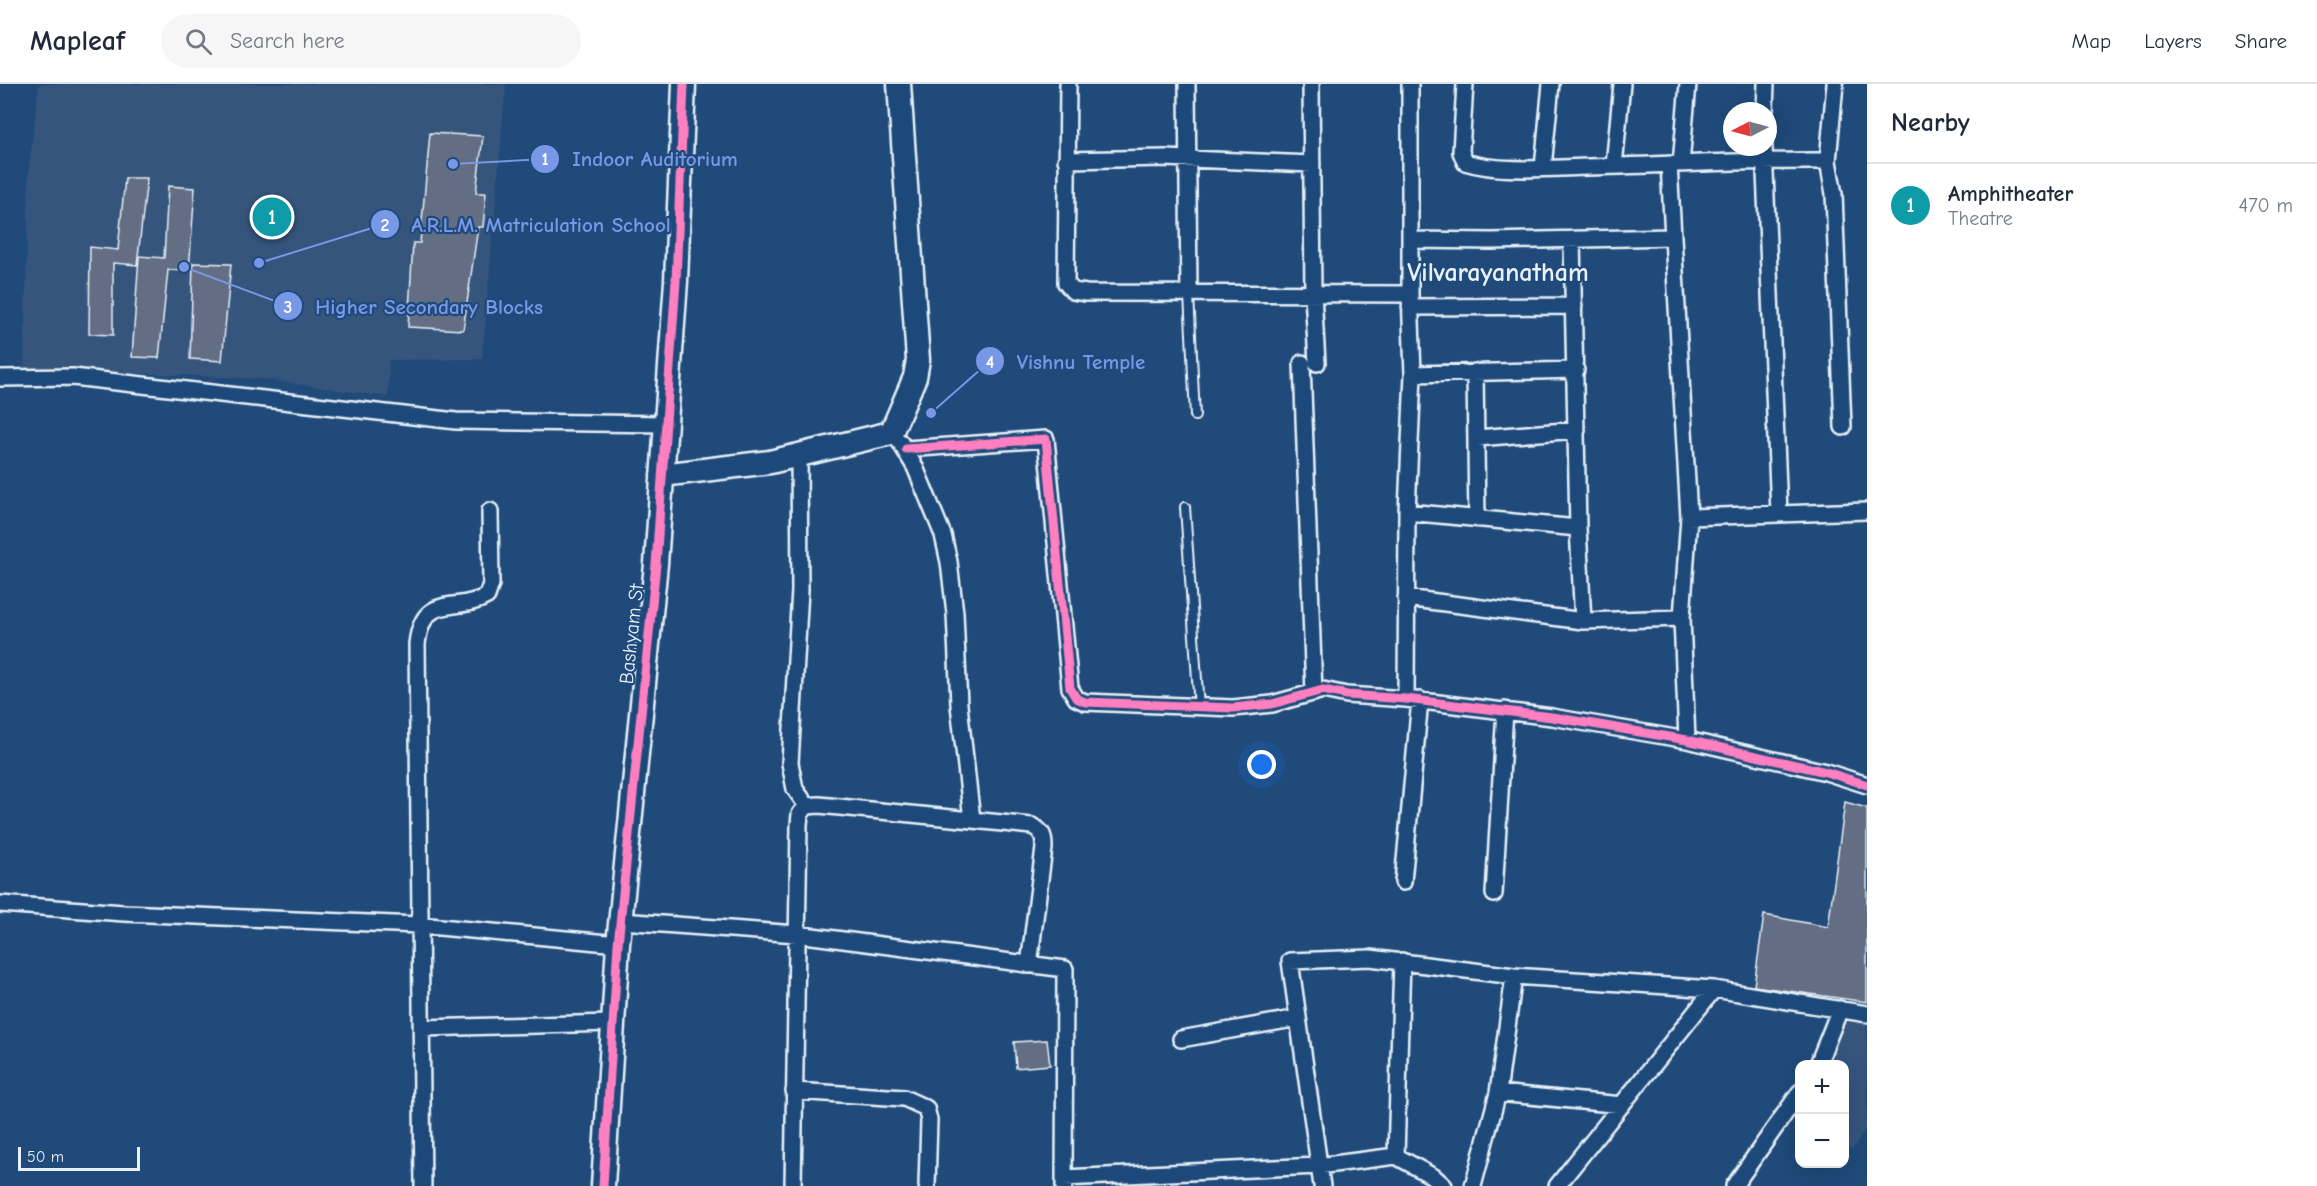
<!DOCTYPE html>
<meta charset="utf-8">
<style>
:root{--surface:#fff;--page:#f6f6f7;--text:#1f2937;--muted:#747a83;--line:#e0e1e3;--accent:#7c3aed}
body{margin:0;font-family:"Comic Neue",sans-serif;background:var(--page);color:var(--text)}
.controls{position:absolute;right:18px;bottom:18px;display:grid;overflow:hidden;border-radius:12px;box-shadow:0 6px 24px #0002}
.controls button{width:54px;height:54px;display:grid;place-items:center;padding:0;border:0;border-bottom:2px solid var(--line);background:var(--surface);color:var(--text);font:30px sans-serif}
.compass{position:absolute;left:1723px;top:18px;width:54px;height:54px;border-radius:50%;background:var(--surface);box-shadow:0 6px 24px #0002;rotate:264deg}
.scale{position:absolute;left:18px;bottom:15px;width:122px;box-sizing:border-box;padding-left:6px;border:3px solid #e8f1f8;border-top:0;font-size:16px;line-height:21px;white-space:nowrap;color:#e8f1f8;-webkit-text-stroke:4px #1f4a7a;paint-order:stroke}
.you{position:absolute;left:1262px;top:681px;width:21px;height:21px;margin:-15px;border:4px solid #fff;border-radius:50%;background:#1a73e8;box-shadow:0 0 0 9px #1a73e833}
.badge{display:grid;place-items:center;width:39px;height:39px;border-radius:50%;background:var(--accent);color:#fff;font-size:20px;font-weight:700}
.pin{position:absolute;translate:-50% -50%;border:3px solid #fff;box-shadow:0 2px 6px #0006}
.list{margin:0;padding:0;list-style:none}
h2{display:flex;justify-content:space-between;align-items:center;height:78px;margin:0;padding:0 24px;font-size:26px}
h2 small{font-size:20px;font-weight:400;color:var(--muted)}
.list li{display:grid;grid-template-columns:39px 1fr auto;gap:18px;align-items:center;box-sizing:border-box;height:84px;padding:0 24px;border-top:2px solid var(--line)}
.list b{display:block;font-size:22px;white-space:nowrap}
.list p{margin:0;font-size:20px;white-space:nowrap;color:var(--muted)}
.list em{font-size:20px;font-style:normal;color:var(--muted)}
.icon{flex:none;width:33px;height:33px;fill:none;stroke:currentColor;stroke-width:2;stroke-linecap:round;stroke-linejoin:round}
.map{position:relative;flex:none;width:1867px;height:1102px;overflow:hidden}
header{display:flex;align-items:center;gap:36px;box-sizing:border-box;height:84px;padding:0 30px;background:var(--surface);border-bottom:2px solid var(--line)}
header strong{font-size:28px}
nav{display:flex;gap:33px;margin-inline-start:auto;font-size:21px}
.search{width:420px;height:54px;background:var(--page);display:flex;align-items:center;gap:15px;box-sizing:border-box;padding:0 21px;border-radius:33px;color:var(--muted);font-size:22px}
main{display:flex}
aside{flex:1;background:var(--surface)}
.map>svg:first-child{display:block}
.built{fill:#34557d}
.building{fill:#646e84;stroke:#e8f1f8;stroke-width:1.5}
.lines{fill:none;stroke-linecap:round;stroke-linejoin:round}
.lane-casing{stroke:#e8f1f8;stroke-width:12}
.street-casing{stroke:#e8f1f8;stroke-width:20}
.secondary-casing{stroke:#e8f1f8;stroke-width:27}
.lane{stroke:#1f4a7a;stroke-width:8}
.street{stroke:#1f4a7a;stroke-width:15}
.secondary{stroke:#1f4a7a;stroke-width:22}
.cycleway-casing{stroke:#1f4a7a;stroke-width:13}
.cycleway{stroke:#ff80c0;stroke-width:9}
.labels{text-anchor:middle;stroke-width:4.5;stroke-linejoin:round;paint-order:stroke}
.street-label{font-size:20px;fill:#e8f1f8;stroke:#1f4a7a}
.district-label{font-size:26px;font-weight:bold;fill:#e8f1f8;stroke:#1f4a7a}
.leader{fill:none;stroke:#7897e6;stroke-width:2}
.callout-dot{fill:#7897e6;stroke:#1f4a7a;stroke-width:2}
.mark-label{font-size:18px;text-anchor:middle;font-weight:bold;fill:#fff}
.callout-label{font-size:21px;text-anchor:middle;font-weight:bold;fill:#7897e6;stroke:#1f4a7a;stroke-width:4.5;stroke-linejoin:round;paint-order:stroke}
</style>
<header>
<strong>Mapleaf</strong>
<div class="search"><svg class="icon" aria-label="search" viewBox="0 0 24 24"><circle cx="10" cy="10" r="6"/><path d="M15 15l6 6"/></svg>Search here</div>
<nav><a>Map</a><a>Layers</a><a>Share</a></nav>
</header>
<main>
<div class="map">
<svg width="1867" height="1102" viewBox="0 0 1867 1102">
<rect width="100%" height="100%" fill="#1f4a7a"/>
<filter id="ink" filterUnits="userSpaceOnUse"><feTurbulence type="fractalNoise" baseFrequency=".0167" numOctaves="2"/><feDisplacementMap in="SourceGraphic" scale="12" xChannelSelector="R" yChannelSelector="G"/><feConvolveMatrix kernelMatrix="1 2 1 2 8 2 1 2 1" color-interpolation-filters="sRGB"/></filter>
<g filter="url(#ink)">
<path class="built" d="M39 0H506L482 275 389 276 388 313 262 295 24 284 29 82Z
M1847 923 1867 926V1042L1853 1065 1845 1063 1844 980H1829Z"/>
<path class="building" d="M430 49 483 52 476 109H486L483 143H478L463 246 408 243 413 159H420Z
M125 94H147L137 181 113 179V251L89 250 90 163 118 166Z
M168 102 195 104 189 187 168 186 159 274 132 273 139 172 164 174Z
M275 117 286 128 279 140 268 147 256 138Z
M193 179 231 180 222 277 190 275Z
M1845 718 1867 724V918L1754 902 1764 831 1828 843Z
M1047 956 1050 981 1016 984 1014 958Z"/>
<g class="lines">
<defs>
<path id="lane" d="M1189 210 1195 332
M1185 423 1199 624"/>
<path id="street" d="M1068 0 1066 199 1073 207 1086 209 1410 210V0
M1187 0 1189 210
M1311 0 1313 210 1317 279
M1465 0 1461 68 1465 78C1500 89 1552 84 1589 83 1668 81 1748 76 1828 77
M1835 0 1828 77 1834 110 1843 343
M1765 27 1766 0
M1764 63 1779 429
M1066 76 1165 74 1312 80
M1681 80 1688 0
M1614 82 1622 0
M1543 84 1551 0
M1673 153 1689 433
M1572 155 1578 444 1583 537
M1412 156 1491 157 1673 153 1669 80
M1410 223 1574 222
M1302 279 1314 609
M1475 288 1477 435
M1413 290 1576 286
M0 294 73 293 456 337 665 340
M1477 354 1577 346
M900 358 915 383 943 451 949 478 955 529 959 621 972 736
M906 365 1046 355 1070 604 1076 614 1085 618 1233 624 1272 620 1323 606 1347 611 1406 615 1552 633 1687 656 1826 688 1867 701
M799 372 800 506 790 679 795 705 807 722
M1407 428 1578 444
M1406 514 1583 537 1682 534
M1406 615 1407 428 1413 290 1410 210
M1687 656 1682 534 1689 433 1867 427
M1403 798 1420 616
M1494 810 1505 626
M0 820 124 829 419 841 618 860
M621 837 797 850 1065 885 1064 1102
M421 944 612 939
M1181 955 1298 934
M1818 980 1840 925
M794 1007 904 1014 926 1024 929 1036 927 1102
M1498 1009 1622 1021
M1396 1072 1402 877
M1064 1094 1318 1082 1396 1072 1434 1093 1444 1102
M423 1102 417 560C423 507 456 530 487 512L491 500 490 427
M793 1102 799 741 800 730 807 722 819 721 1032 742C1043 747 1044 753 1044 764L1029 881
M1322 1102 1290 877 1370 874 1514 892 1714 905 1867 930
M1473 1102 1498 1009 1514 892
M1557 1102 1714 905
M1734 1102 1800 1008"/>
<path id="secondary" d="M662 391 770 378 891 349 915 293 918 276 899 0
M603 1102 618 860 656 480 676 197 684 0"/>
</defs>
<use href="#lane" class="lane-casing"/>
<use href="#street" class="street-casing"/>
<use href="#secondary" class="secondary-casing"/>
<use href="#lane" class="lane"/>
<use href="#street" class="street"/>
<use href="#secondary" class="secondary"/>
<defs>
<path id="cycleway" d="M906 365 1046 355 1070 604 1076 614 1085 618 1233 624 1272 620 1323 606 1347 611 1406 615 1552 633 1687 656 1826 688 1867 701
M603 1102 618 860 656 480 676 197 684 0"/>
</defs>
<use href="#cycleway" class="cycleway-casing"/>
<use href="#cycleway" class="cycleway"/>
</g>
</g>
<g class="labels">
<g class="street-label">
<text transform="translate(631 550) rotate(-84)" y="7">Bashyam St</text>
</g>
<g class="district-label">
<text x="1498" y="197">Vilvarayanatham</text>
</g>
</g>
<path class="leader" d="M453 80L545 75M259 179L385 140M184 183L288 222M931 329L990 277"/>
<g class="callout-dot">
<circle cx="453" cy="80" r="6"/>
<circle cx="259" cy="179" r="6"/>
<circle cx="184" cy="183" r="6"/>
<circle cx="931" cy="329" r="6"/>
<circle cx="545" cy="75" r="15"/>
<circle cx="385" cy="140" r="15"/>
<circle cx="288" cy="222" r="15"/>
<circle cx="990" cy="277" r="15"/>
</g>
<g class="mark-label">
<text x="545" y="81">1</text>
<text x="385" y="147">2</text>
<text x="288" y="229">3</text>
<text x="990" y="284">4</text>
</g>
<g class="callout-label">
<text x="655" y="82">Indoor Auditorium</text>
<text x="541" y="148">A.R.L.M. Matriculation School</text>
<text x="429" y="230">Higher Secondary Blocks</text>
<text x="1081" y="285">Vishnu Temple</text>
</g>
</svg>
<div class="controls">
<button>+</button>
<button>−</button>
</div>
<svg class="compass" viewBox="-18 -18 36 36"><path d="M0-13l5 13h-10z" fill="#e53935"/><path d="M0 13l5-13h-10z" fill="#747a83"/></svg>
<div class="scale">50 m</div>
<div class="you"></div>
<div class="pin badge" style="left:272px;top:133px;background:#0f9aa8">1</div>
</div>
<aside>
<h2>Nearby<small></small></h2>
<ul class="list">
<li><span class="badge" style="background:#0f9aa8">1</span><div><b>Amphitheater</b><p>Theatre</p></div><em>470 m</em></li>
</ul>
</aside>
</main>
